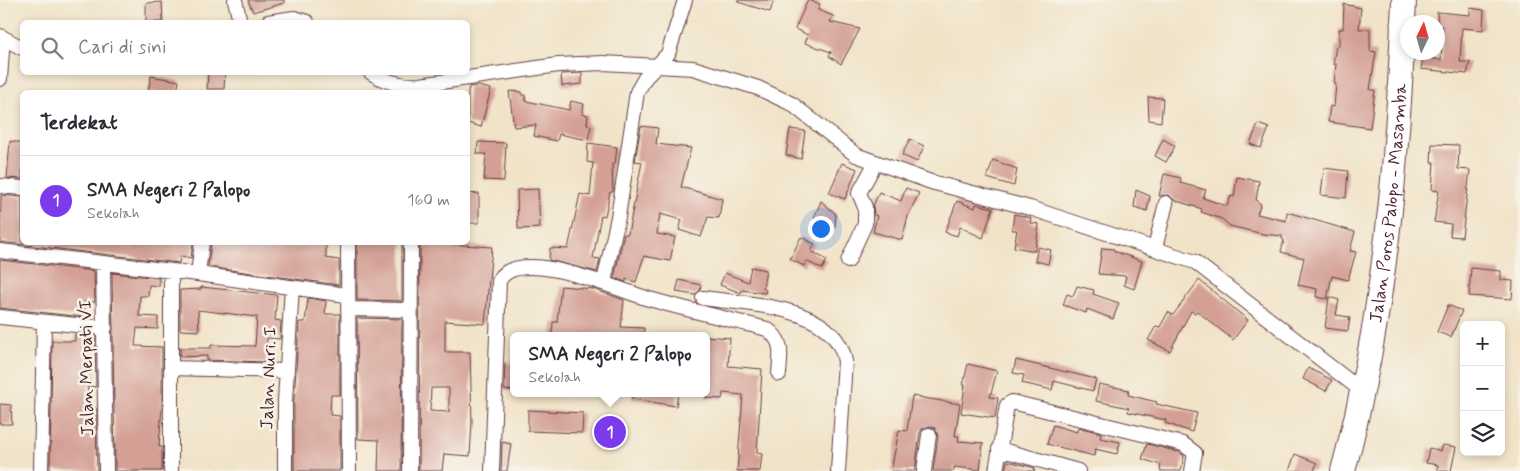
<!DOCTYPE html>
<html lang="id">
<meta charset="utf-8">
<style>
:root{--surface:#fff;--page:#f2f2f3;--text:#2b2b33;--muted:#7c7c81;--line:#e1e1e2;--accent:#7c3aed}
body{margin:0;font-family:Mynerve,sans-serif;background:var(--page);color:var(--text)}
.controls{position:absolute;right:15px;bottom:15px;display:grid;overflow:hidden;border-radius:8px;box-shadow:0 2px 8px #0003}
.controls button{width:45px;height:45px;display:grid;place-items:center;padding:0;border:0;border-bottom:1px solid var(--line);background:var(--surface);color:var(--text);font:25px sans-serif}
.compass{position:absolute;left:1400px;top:15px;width:45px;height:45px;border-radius:50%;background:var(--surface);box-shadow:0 2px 8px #0003;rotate:5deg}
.you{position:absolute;left:820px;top:228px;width:18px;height:18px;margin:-12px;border:4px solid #fff;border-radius:50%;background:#1a73e8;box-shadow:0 0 0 8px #1a73e833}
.badge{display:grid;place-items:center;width:32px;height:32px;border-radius:50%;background:var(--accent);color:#fff;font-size:16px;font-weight:700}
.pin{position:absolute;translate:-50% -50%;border:2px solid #fff;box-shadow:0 1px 5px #0006}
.popup{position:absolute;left:510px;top:332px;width:200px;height:65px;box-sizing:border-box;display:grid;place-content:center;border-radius:8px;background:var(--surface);filter:drop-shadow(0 1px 4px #0005);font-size:16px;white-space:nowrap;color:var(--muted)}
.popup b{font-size:19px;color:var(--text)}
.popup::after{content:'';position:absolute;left:50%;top:100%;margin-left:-10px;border:10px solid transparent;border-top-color:var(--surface)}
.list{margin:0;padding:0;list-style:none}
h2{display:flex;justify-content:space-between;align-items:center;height:65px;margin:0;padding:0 20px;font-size:21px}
h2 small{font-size:16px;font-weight:400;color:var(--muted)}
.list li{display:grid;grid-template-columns:32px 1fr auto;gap:15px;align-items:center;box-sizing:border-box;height:90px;padding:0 20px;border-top:1px solid var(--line)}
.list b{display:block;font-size:19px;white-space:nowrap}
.list p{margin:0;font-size:16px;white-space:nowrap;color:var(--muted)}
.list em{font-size:16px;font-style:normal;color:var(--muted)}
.icon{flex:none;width:28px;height:28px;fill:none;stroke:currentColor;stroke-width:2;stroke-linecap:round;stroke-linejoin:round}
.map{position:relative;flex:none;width:1520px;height:471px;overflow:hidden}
.search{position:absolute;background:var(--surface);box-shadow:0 2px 8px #0003;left:20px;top:20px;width:450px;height:55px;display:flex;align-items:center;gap:12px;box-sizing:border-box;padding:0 18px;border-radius:8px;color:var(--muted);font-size:19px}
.panel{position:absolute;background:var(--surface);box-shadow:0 2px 8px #0003;left:20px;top:90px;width:450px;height:155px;border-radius:8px}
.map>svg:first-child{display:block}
.building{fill:#d4a096;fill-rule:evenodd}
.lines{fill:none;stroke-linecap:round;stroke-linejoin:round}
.minor-casing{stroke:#633c43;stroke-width:16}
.trunk-casing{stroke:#633c43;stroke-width:26}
.minor{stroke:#fff;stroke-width:14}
.trunk{stroke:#fff;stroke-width:24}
.labels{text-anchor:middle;stroke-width:5;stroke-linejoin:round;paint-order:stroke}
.street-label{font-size:18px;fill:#4a1f2b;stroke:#f7f3e8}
</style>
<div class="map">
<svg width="1520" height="471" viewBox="0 0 1520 471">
<rect width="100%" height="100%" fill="#f7f3e8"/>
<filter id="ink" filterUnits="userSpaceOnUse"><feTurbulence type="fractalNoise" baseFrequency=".02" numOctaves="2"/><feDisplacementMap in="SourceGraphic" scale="10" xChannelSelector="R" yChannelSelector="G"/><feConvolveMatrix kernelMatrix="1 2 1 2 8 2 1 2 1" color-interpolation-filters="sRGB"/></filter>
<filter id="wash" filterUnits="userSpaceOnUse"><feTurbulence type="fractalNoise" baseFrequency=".0096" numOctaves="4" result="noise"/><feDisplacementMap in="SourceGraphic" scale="20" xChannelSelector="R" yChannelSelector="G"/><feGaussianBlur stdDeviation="1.12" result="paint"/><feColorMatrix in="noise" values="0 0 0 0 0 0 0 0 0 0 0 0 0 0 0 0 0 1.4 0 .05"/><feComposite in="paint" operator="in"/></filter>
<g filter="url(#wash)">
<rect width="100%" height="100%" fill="#f1e3c8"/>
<g id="blocks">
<path class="building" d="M248 0H284V3L253 12Z
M738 0H774L770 12 738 2Z
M808 0 820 4 818 10 833 16 830 22 860 29 841 64 829 56 831 52 805 43 808 35 795 29Z
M162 2 163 22H146V3Z
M1344 4 1361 8 1359 29H1370V51L1376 52 1370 90H1375L1370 128 1328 122 1330 106 1334 107 1336 84H1334L1336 64H1333L1336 46H1339V29H1343Z
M1470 8 1484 10 1483 30 1462 28 1460 62H1470L1467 74 1421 69 1423 57 1441 60 1443 26H1438L1437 12 1470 15Z
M208 72H225L224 89H207Z
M582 73V84L562 86 561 74Z
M151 76 179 81 177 92H148Z
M478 86 491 89 481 127 468 123V91L469 87Z
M509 91 522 92V95H525L526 101 569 110 571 101 584 104 582 114 588 115 587 124 591 126 588 140 559 134 557 141 534 136 536 125 514 127Z
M1148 97 1163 98 1161 122 1149 120Z
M1258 124 1269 128 1261 148 1250 144Z
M641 126 658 128 656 144 691 148 681 187 722 199 719 218 708 217 701 237 679 230 682 220 660 214 657 234 675 237 670 261 644 256 636 282 626 279V282L614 278 624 234H628L642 162 635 161Z
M790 129 805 131 801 159 786 155Z
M910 139 924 146 917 162 902 155Z
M1163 139 1175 146 1166 162 1155 156Z
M10 141 22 143V179L7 178Z
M478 142 506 143 504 181 484 180 486 154H477Z
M588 143 617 147 615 164H612L613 192H610L605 216 601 215 593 258 600 259 597 272 549 260 550 248 568 249 580 194 590 196 593 163 587 162Z
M1432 144 1459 145 1458 169 1470 170 1462 237 1450 236 1451 224 1434 222 1439 191 1432 190 1434 162H1431Z
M993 160 1017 169 1014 186 987 178Z
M842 163 857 169 845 199 829 193Z
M1324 168 1348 171 1346 198 1321 195Z
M1164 174 1181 178 1180 183 1206 190 1203 198 1227 206 1231 196 1234 197 1237 177 1259 181 1256 201 1261 204 1257 214 1286 221 1287 212 1355 232 1350 251 1356 252 1348 280 1332 276 1327 299 1316 297 1317 289 1298 285 1304 258 1281 252 1284 240 1282 239V236L1263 234 1230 226 1222 219 1201 212 1202 209 1174 200 1169 195 1159 196Z
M906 188 919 193 908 216 902 240 873 232 877 216 874 215 873 206 879 192 901 201Z
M538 189 540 228 518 229 517 190Z
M1136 190 1150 196 1147 211 1134 207Z
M479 193V223H468V194Z
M1 195 22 197V242H193L191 258 180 256 179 263 0 242Z
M821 201 836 214 835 227 814 218Z
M957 201 975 208 976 204 993 208 983 238 960 227 957 236 945 232Z
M1014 214 1031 218 1030 223 1039 224 1035 251 1014 247 1017 230H1012Z
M801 237 815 244 811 251 827 260 822 269 806 261 804 266 790 259Z
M223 242H326V258L339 260V285L208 267 211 243 223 244Z
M357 242H402V301L357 300Z
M420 242 492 247 485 324 445 321V352H470L472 422 470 456 444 454 442 471H419ZM431 388H449V412L430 411Z
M1038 247 1051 250 1048 264 1035 261Z
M1102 248 1114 249V251L1142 261 1134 289 1124 285 1126 276 1098 274Z
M0 260 94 271 95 302 85 301 84 317 0 308Z
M751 267 766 270 763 288 766 290 765 293 742 290 741 293 720 285 725 273 748 282Z
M1471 268 1501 271V280L1513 281 1512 299 1469 296Z
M112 273 159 278V286L149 285 148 296H140L139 316 158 317V329L137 328 135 346 162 347V407L159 447H162V471H115Z
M679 280 701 285 700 290 695 295 676 292Z
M1199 280 1248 320 1233 340 1197 311 1195 313 1191 311 1170 351 1148 340 1156 326 1160 327 1168 312 1173 315Z
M561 286 593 289 624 300 621 327 644 328V336H552L553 322H557Z
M1077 286 1094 290 1093 294 1119 303 1113 319 1087 309 1086 313 1063 305 1067 294 1073 296Z
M201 287 277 295 275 320 281 321 280 339 267 338 266 362 207 360V356L180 357V348H211V345L255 346 257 317 198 310 199 331 180 330V290L201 289Z
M1329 297 1339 300 1336 315 1350 317 1348 331 1325 328Z
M308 298 326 301 325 314H340V395H331L330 415 340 416V471H294V401L299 322H305Z
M1448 305 1462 311 1451 337 1437 332Z
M357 318 402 319 401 471H378L379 440 358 439Z
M75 334 95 336 96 387 88 386 86 408H96L97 471 50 470 52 341H75Z
M706 336 730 338 728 366 762 369 757 453 762 454 760 471H737L743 395 723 393 722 399 706 398Z
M1016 360 1096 379 1093 391 1054 381 1052 390 1022 383 1024 375 1013 373Z
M505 363 514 364V391L504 390Z
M968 364 997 371 990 397 998 398 995 418 961 413 965 385H963Z
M1308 368 1332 380 1326 391 1303 379Z
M1099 384 1129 390 1128 395 1157 402 1156 404 1197 413 1192 432 1165 423 1166 420 1128 412 1129 408 1096 401Z
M632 393H678L676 406 632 399Z
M912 396 960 404 955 436H959L958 441 983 443 980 470 954 467V471H933L938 436 935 428 930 426 922 429 920 433 915 471H891L899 430 907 431Z
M0 404 11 405 12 424H0Z
M528 410 583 413 582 433 528 431Z
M1053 425 1077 432 1078 427 1101 433 1100 438 1120 442 1117 454 1095 449 1094 456 1047 444Z
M502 442 511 444 507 471H501Z
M1147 444 1179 452 1184 456 1181 471H1160L1161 465 1142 459Z
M1443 445 1456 447 1451 471H1438V465L1426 463 1429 448 1441 451Z
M1295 454 1317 463 1314 471H1289Z
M1007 461 1035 468 1034 471H1005Z"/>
</g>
</g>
<g filter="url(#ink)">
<use href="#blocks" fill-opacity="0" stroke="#633c43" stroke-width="1"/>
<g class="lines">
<defs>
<path id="minor" d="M235 0 240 22
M268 22 294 18 307 22
M0 36 22 48
M370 72C386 83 402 86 420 85L558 65 603 63 693 68 758 88 792 104 856 155 931 182 1030 208 1195 262 1362 391
M0 79 3 38
M0 186 22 188
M348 242 349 471
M1155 248 1166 203
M0 251 198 274 346 295
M848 261 865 224V207L859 193 876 162
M103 264 106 471
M171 273V471
M198 274 202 242
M604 282 618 217 637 92 645 78 668 54 685 0
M703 298C748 305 835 304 845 361L838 471
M348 309 409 310
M0 317 105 328
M171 368 286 371
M999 449 1078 471
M41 471 44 322
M285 471V401L292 287
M410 471 411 242
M492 471 499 281C517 244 621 291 649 299 688 310 728 319 767 329 785 342 780 355 779 374
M924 471 929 435
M996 471 1007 405 1012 402 1183 444 1195 453 1192 471"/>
<g id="trunk">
<path id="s1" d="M1343 471C1385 316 1398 160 1404 0"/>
</g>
</defs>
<use href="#minor" class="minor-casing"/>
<use href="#trunk" class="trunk-casing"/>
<use href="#minor" class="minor"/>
<use href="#trunk" class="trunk"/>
</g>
</g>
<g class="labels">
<g class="street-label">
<text dy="6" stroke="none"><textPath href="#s1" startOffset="272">Jalan Poros Palopo - Masamba</textPath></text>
<text transform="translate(86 368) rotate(-91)" y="6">Jalan Merpati VI</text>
<text transform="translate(268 378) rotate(-88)" y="6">Jalan Nuri. I</text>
</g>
</g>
</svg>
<div class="controls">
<button>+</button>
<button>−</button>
<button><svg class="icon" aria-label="layers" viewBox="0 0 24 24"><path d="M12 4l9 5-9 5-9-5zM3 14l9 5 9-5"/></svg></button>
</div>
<svg class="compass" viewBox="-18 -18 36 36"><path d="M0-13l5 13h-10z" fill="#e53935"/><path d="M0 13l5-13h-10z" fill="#7c7c81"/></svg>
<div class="you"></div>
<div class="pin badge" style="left:610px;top:432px">1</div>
<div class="popup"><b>SMA Negeri 2 Palopo</b>Sekolah</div>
<div class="search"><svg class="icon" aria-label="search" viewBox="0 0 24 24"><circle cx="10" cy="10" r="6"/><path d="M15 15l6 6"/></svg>Cari di sini</div>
<section class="panel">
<h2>Terdekat<small></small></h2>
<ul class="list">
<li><span class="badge">1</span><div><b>SMA Negeri 2 Palopo</b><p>Sekolah</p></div><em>160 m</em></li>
</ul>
</section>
</div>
